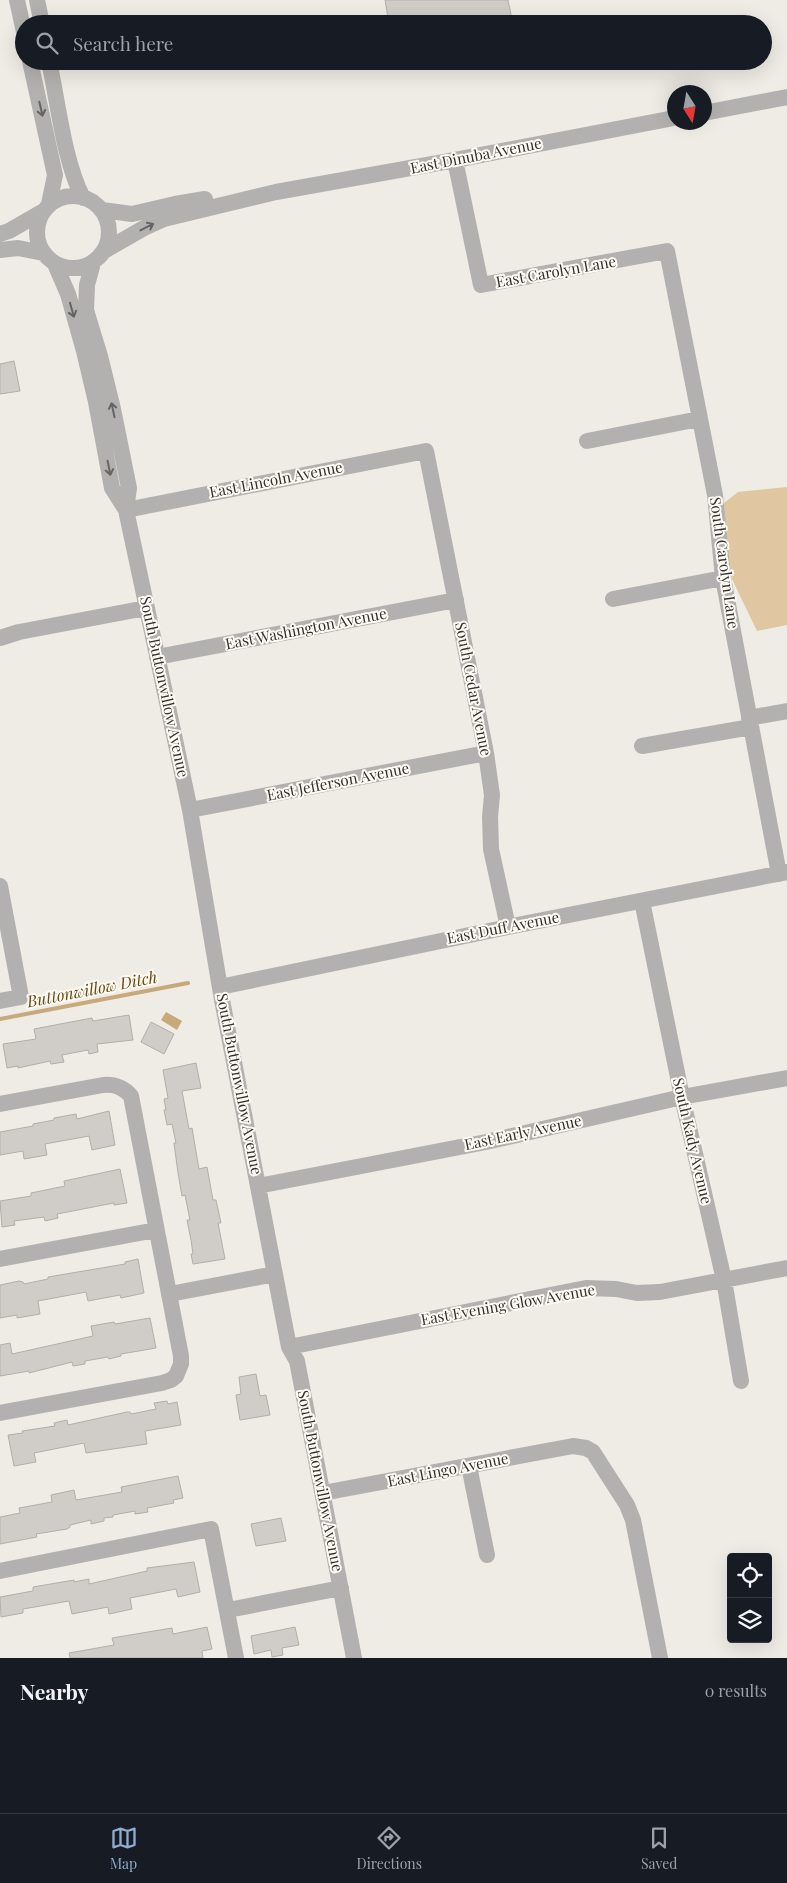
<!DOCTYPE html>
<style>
:root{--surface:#171b24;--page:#242831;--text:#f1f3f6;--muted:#9ea1a6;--line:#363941;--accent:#91acd2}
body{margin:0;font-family:"Playfair Display",serif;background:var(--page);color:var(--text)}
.controls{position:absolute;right:15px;bottom:15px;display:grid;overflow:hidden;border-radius:5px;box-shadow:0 5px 20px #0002}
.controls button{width:45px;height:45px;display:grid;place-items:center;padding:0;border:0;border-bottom:1px solid var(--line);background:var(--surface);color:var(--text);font:25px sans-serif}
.compass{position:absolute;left:667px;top:85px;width:45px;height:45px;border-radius:50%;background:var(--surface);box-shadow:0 5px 20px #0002;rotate:169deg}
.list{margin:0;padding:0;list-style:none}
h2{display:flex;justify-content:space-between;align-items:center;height:65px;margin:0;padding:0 20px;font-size:21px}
h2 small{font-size:16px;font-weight:400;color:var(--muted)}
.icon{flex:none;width:28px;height:28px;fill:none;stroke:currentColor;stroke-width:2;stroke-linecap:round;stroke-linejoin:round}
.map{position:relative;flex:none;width:787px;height:1658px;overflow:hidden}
.search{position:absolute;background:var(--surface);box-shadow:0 5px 20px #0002;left:15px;right:15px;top:15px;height:55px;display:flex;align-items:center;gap:12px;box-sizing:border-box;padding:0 18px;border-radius:28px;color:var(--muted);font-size:19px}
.sheet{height:155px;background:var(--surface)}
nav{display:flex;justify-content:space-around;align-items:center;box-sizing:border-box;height:70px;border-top:1px solid var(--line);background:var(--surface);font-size:14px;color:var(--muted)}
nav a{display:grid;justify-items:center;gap:2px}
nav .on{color:var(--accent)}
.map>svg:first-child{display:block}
.green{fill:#e0c7a2}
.water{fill:#c7a97b}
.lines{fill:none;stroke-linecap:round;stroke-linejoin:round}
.stream{stroke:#c7a97b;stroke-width:4}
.building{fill:#d0ccc7;stroke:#b2afa9}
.minor{stroke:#b3b1af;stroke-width:16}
.oneway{stroke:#666462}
.labels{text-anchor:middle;stroke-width:4;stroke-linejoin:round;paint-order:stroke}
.street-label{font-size:15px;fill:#32312e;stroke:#fdf9f3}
.water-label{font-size:16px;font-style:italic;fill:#684910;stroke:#fdf9f3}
</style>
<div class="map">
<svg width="787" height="1658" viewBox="0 0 787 1658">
<rect width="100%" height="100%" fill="#efebe5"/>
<path class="green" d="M787 487V625L757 631 718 550 719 507 738 492Z"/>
<path class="water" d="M166 1012 182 1021 177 1030 161 1020Z"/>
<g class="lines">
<path class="stream" d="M0 1019 188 983"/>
</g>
<path class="building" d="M385 0H508L513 24H389Z
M14 361 20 391 0 394V364Z
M129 1015 133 1040 97 1044 98 1052 89 1054 88 1050 62 1055 64 1062 51 1064 50 1061 18 1068V1066L7 1068 3 1044 36 1039 34 1029 92 1018 93 1021Z
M151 1022 174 1034 164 1054 141 1042Z
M196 1063 201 1088 182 1091 189 1129 192 1128 199 1169 207 1167 213 1200H216L221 1223H218L225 1259 193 1264 191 1254H193L191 1240 187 1220H190L185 1195 182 1196 178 1173 174 1143H176L172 1124 167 1125 164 1110H166L164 1099 168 1098 163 1070Z
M109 1111 115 1145 92 1150 89 1136 45 1144 47 1155 24 1159 23 1151 0 1155V1132L33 1126V1124L54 1120V1118L76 1114 77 1119Z
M120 1169 127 1203 114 1205V1203L57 1214 58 1218 45 1221 44 1217 14 1221 15 1225 2 1227 0 1201 31 1196V1193L65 1186 64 1181Z
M138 1259 144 1293 121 1298 120 1295 88 1301 86 1292 38 1301 40 1314 17 1318V1315L0 1318V1285L19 1281 23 1282 24 1284 48 1279V1277L125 1264V1262Z
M150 1318 156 1348 121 1354V1356L109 1359 108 1357 85 1361V1364L73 1366 72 1362 29 1373V1371L0 1376V1345L10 1343 12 1354 93 1336 91 1326 114 1322 115 1324Z
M256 1374 260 1396 266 1395 270 1415 240 1420 236 1395 241 1394 239 1377Z
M167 1401 168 1404 177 1402 181 1425 145 1431 147 1444 86 1453 84 1443 34 1453 36 1462 14 1466 8 1435 23 1433 22 1431 55 1426 54 1423 67 1420 68 1425 127 1412H130L131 1414 156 1409 154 1403Z
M178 1476 183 1498 173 1500 174 1503 147 1508 148 1512 135 1514V1511L113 1515V1517L104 1518V1521L91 1524V1520L70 1525V1527L67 1529 36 1534 37 1537 0 1544V1517L20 1513 19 1508 52 1502 51 1495 74 1490 76 1500 122 1492 121 1487Z
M281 1518 286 1541 256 1546 251 1524Z
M194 1562 200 1592 178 1597 176 1589 130 1598 132 1609 109 1614 108 1607 72 1614 69 1601 23 1609V1613L1 1617 0 1597 33 1591V1587L74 1580V1582L89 1579V1584L147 1571V1568Z
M207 1627 212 1649 202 1651 203 1658H70L69 1653 114 1645 112 1638 172 1628 173 1634Z
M295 1627 299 1645 282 1648 283 1655 272 1657 271 1650 254 1654 251 1636Z"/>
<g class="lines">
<path class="minor" d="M17 0 24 32
M37 0 42 24
M30 61 55 175 49 204
M49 61C58 103 64 161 83 198
M704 113 787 97
M455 160 481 285 667 251 715 495 723 578 779 874
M37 232a36 36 0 1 1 72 0a36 36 0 1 1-72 0Z
M102 210 132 214 175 204 205 199
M0 234 9 231 42 212
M0 250 18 248 43 253
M104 251 144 228 164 219 276 192 455 160 674 118
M93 263 87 285 86 310 100 356 113 409 129 488 126 510 190 810 222 1000 289 1347 297 1361 354 1658
M55 264 68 294 84 351 96 402 112 488 126 510
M587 441 699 419
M126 510 426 451 486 753 492 795 490 817 491 849 508 927
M613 599 723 578
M0 638 19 632 146 608
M157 657 456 600
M749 718 787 711
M642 746 751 727
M190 810 486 753
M0 886 21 997 0 1001
M642 901 682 1097 724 1280 741 1381
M220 987 508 927 787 872
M0 1104 103 1085C115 1084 123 1087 131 1096L181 1356V1364L176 1376 171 1380 162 1383 0 1413
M258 1186 486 1142 682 1097 787 1078
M0 1259 156 1230
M170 1294 275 1274
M289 1347 586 1288 616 1289 637 1293 660 1292 787 1268
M469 1466 487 1555
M323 1493 573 1446 586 1448 593 1452 627 1505 633 1520 660 1658
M0 1571 211 1529 236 1658
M228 1610 341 1588"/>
</g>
<defs><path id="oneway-shaft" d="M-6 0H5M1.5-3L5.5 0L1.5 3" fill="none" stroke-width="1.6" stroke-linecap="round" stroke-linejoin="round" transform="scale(1.25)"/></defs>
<g class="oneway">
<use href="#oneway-shaft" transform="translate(41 109) rotate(77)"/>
<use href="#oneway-shaft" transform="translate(147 227) rotate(-27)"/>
<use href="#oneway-shaft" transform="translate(72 310) rotate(74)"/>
<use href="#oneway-shaft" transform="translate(113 410) rotate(-102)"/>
<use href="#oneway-shaft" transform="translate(109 468) rotate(79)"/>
</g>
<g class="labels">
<g class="street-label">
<text transform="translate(476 156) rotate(-11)" y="5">East Dinuba Avenue</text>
<text transform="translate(556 272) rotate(-10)" y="5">East Carolyn Lane</text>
<text transform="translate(276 480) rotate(-11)" y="5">East Lincoln Avenue</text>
<text transform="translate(724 563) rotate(82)" y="5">South Carolyn Lane</text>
<text transform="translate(306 629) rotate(-11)" y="5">East Washington Avenue</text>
<text transform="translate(164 687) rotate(78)" y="5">South Buttonwillow Avenue</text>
<text transform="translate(473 689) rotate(79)" y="5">South Cedar Avenue</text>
<text transform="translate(338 782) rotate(-11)" y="5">East Jefferson Avenue</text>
<text transform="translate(503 928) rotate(-11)" y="5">East Duff Avenue</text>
<text transform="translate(239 1084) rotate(79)" y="5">South Buttonwillow Avenue</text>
<text transform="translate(523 1133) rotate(-12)" y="5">East Early Avenue</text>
<text transform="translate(692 1141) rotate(77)" y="5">South Kady Avenue</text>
<text transform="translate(508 1305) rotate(-10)" y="5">East Evening Glow Avenue</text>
<text transform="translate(448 1470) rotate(-11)" y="5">East Lingo Avenue</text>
<text transform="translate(320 1481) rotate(79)" y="5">South Buttonwillow Avenue</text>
</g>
<g class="water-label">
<text transform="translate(92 989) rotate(-11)" y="6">Buttonwillow Ditch</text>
</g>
</g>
</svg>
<div class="controls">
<button><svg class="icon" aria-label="locate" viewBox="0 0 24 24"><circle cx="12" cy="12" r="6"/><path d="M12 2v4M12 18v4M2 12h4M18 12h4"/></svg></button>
<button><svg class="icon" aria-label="layers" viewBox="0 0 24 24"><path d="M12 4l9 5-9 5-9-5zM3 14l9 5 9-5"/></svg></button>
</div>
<svg class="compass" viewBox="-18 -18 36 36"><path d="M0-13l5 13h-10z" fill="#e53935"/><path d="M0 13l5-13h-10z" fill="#9ea1a6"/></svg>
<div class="search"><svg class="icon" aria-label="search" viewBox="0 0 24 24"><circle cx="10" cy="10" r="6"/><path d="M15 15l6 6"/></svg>Search here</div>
</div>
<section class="sheet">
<h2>Nearby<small>0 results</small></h2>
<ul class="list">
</ul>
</section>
<nav>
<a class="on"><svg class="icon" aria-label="map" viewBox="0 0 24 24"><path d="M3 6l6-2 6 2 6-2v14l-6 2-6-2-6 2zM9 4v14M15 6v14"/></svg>Map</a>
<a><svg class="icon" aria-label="directions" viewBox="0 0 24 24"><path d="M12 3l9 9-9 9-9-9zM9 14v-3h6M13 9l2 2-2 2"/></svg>Directions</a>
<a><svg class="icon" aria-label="saved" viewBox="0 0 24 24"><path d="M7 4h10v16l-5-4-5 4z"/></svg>Saved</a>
</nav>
